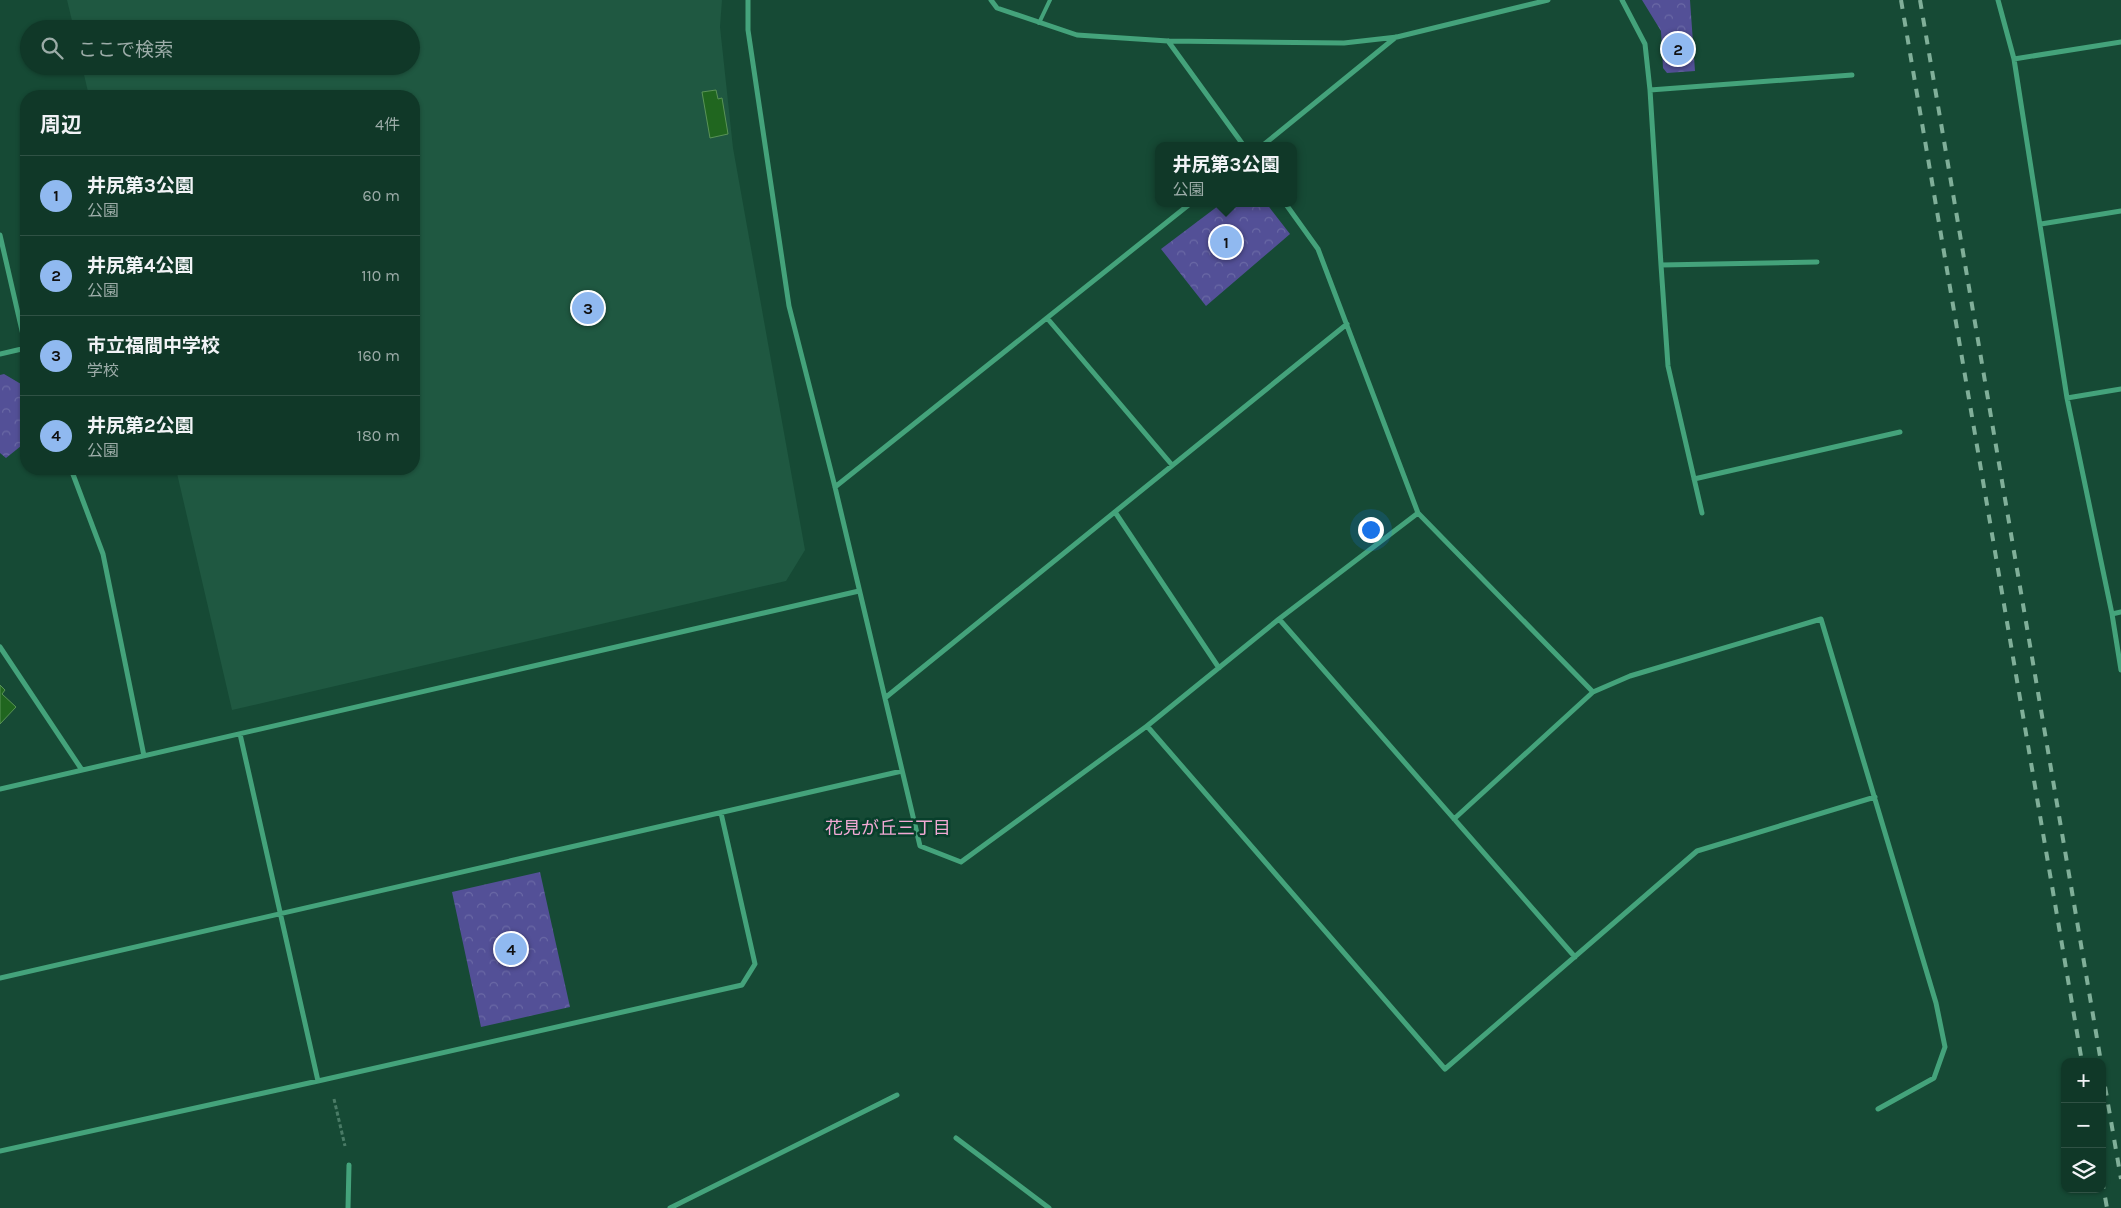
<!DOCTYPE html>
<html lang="ja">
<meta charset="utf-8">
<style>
:root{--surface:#103828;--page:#193f30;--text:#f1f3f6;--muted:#9caca8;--line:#305245;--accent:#90b9f0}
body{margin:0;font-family:Karla,"Noto Sans JP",sans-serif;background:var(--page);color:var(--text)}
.controls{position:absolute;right:15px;bottom:15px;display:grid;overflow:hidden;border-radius:10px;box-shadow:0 1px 4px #0004}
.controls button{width:45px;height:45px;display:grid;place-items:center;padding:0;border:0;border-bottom:1px solid var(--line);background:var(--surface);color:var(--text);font:25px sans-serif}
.you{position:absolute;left:1370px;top:529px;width:18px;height:18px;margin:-12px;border:4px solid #fff;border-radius:50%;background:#1a73e8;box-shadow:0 0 0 8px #1a73e833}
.badge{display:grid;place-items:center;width:32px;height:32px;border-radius:50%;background:var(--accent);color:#111;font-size:16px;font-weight:700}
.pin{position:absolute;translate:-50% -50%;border:2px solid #fff;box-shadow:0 1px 5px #0006}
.popup{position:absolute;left:1155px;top:142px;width:142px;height:65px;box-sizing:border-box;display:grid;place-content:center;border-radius:10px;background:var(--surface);filter:drop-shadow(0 1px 4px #0005);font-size:16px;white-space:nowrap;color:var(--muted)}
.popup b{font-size:19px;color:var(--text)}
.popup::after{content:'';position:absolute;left:50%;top:100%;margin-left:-10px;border:10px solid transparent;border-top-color:var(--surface)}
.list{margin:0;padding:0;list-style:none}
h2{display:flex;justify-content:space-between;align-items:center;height:65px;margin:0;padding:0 20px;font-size:21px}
h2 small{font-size:16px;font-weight:400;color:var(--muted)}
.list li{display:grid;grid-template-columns:32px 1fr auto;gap:15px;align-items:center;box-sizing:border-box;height:80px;padding:0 20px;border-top:1px solid var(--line)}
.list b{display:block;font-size:19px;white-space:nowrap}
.list p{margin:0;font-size:16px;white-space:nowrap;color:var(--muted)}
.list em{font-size:16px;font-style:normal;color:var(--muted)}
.icon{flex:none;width:28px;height:28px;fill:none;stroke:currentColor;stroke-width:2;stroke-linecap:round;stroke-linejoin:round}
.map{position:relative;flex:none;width:2121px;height:1208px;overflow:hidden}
.search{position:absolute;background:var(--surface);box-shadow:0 1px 4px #0004;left:20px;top:20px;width:400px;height:55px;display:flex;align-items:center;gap:12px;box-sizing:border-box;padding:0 18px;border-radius:28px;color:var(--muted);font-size:19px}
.panel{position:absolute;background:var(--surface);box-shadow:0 1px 4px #0004;left:20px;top:90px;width:400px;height:385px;border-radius:20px}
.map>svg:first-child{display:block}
.built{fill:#1f5841}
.park{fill:url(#park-crowns)}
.building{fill:#20661f;stroke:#599356}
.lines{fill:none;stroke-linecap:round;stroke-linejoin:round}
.path{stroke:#4a7b66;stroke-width:3;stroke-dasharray:4 2.5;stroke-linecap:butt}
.service{stroke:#44a37b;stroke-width:4}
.minor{stroke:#44a37b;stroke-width:5}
.rail{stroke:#80af99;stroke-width:4;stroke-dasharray:9 9;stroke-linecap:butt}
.labels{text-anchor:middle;stroke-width:5;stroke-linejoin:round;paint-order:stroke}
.neighbourhood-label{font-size:18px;fill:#f1a9d4;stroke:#083f2b}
</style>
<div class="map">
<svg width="2121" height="1208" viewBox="0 0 2121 1208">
<defs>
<pattern id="park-crowns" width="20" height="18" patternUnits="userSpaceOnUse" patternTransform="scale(1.25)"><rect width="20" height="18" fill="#535097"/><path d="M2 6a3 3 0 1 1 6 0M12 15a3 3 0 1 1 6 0" fill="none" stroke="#6a69a5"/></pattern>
</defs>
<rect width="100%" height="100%" fill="#164a35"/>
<path class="built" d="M67 0H722L720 27 733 148 805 550 786 581 232 710 176 469H414V96H89L82 66H411V29H74Z"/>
<path class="park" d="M1642 0H1690L1695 71 1667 73 1663 68 1661 31Z
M1222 203H1266L1290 234 1206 306 1161 249Z
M4 374 21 384 26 400V442L6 458 0 453V375Z
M540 872 570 1007 481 1027 452 892Z"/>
<path class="building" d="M716 90 718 99 722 98 728 134 710 138 702 92Z
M0 685 5 690 2 694 16 707 0 724Z"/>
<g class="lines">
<path class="path" d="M334 1099 345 1146"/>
<path class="service" d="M1039 23 1050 0"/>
<path class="minor" d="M748 0V30L789 306 835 487 920 846 961 862 1147 726 1279 619 1418 513 1318 249 1285 203
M991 0 997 8 1077 35 1168 41 1344 43 1397 37 1548 0
M1622 0 1645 44 1650 90 1661 265 1817 262
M1998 0 2014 59 2067 398 2112 614 2121 670
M1168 41 1244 146
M2014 59 2121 42
M1650 90 1852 75
M1262 146 1396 37
M2041 224 2121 211
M0 235 26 348
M1661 265 1668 366 1702 513
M1047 318 1172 465
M0 354 26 348
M2067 398 2121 389
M71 469 103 554 144 756
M1694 479 1900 432
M835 487 1191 203
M1115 512 1219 668
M1418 513 1593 692
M2112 614 2121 612
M1279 619 1575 957
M0 647 82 770
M885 698 1347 324
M1147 726 1445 1069 1697 851 1875 797
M240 734 318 1081
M0 789 859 591
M1454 819 1593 692 1630 676 1821 619 1936 1003 1945 1047 1934 1078 1878 1109
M0 978 902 771
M956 1138 1049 1208
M0 1151 318 1081 742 985 755 964 721 813
M348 1208 349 1165
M670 1208 897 1095"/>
<path class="rail" d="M1901 0 2082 1062
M1920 0 2101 1062
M2102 1069 2121 1179
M2102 1180 2107 1208"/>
</g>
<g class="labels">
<g class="neighbourhood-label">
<text x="888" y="834">花見が丘三丁目</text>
</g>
</g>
</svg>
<div class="controls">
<button>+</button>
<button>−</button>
<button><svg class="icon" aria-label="layers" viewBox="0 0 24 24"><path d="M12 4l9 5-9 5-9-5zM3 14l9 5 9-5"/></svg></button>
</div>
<div class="you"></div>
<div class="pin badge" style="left:1226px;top:242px">1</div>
<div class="popup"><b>井尻第3公園</b>公園</div>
<div class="pin badge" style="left:1678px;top:49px">2</div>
<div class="pin badge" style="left:588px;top:308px">3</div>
<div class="pin badge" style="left:511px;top:949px">4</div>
<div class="search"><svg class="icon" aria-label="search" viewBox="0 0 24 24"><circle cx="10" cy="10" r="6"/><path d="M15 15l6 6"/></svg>ここで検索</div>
<section class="panel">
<h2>周辺<small>4件</small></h2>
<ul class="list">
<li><span class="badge">1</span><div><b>井尻第3公園</b><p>公園</p></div><em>60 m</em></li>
<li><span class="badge">2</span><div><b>井尻第4公園</b><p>公園</p></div><em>110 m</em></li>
<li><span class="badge">3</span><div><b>市立福間中学校</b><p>学校</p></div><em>160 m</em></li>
<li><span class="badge">4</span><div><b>井尻第2公園</b><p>公園</p></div><em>180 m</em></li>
</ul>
</section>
</div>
